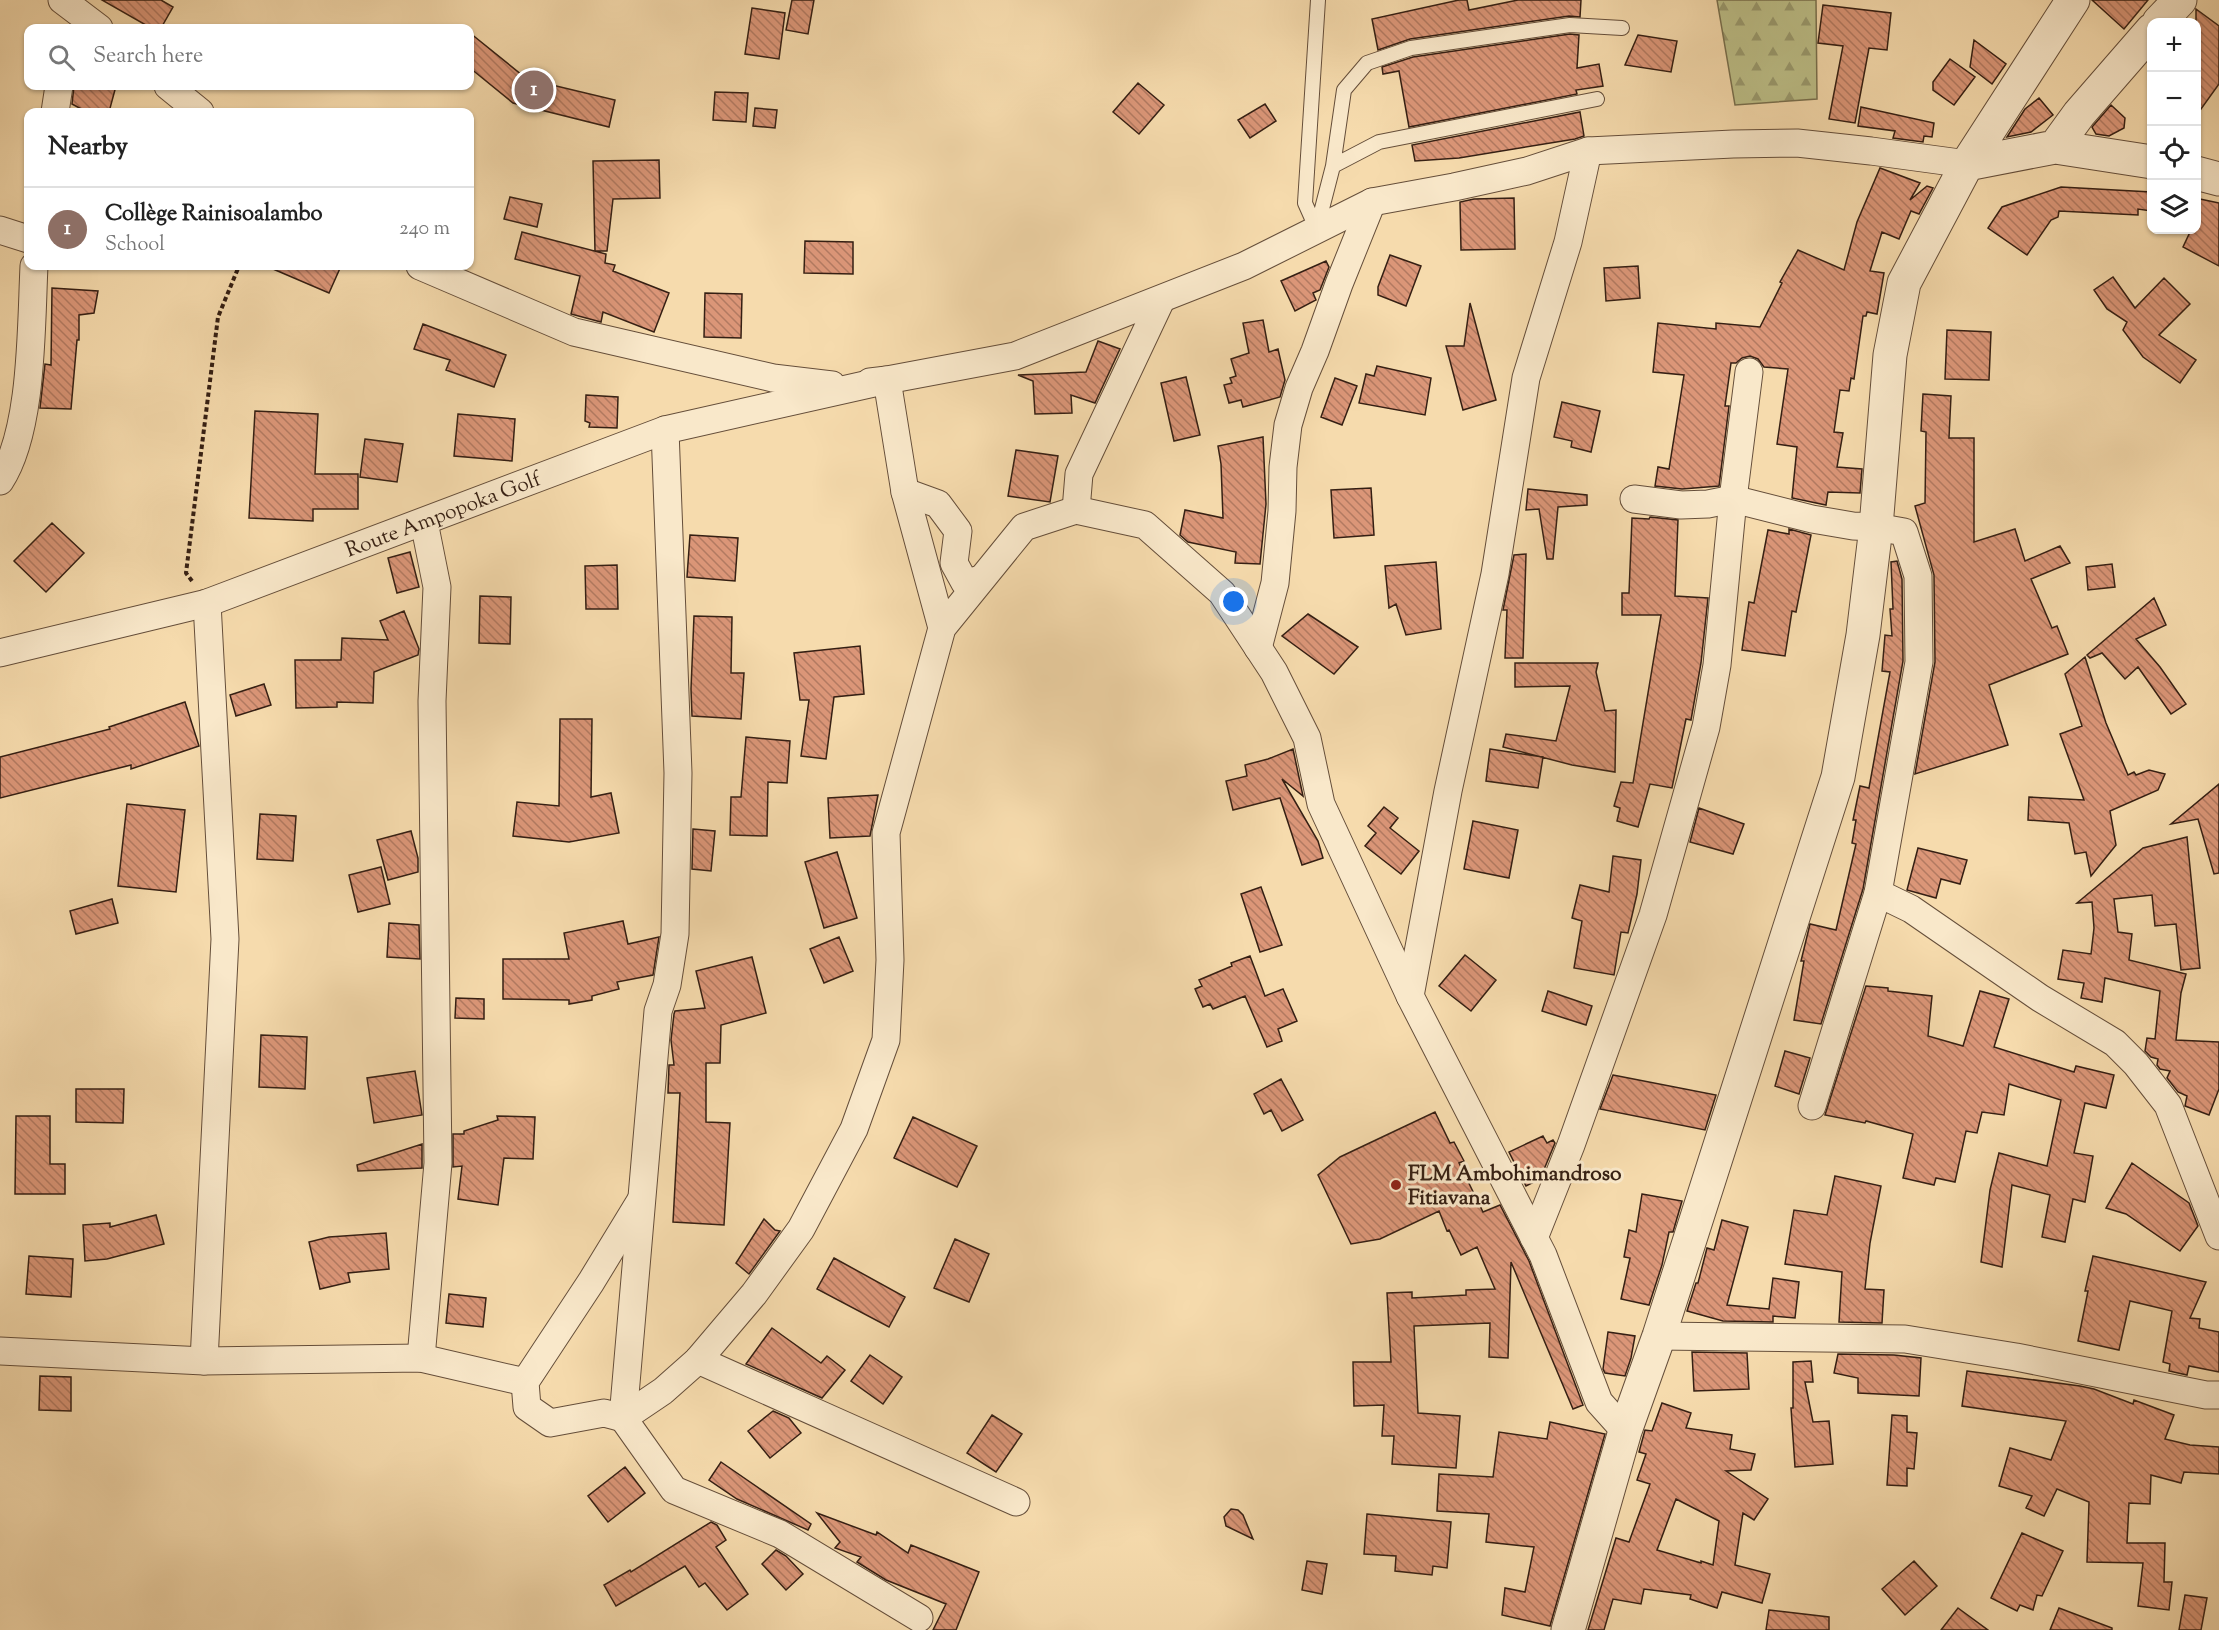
<!DOCTYPE html>
<meta charset="utf-8">
<style>
:root{--surface:#fff;--page:#f6f6f6;--text:#222;--muted:#767676;--line:#e0e0e0;--accent:#8f2418}
body{margin:0;font-family:"Sorts Mill Goudy",serif;background:var(--page);color:var(--text)}
.controls{position:absolute;right:18px;top:18px;display:grid;overflow:hidden;border-radius:12px;box-shadow:0 2px 4px #0004}
.controls button{width:54px;height:54px;display:grid;place-items:center;padding:0;border:0;border-bottom:2px solid var(--line);background:var(--surface);color:var(--text);font:30px sans-serif}
.you{position:absolute;left:1234px;top:602px;width:21px;height:21px;margin:-15px;border:4px solid #fff;border-radius:50%;background:#1a73e8;box-shadow:0 0 0 9px #1a73e833}
.badge{display:grid;place-items:center;width:39px;height:39px;border-radius:50%;background:var(--accent);color:#fff;font-size:20px;font-weight:700}
.pin{position:absolute;translate:-50% -50%;border:3px solid #fff;box-shadow:0 2px 6px #0006}
.list{margin:0;padding:0;list-style:none}
h2{display:flex;justify-content:space-between;align-items:center;height:78px;margin:0;padding:0 24px;font-size:26px}
h2 small{font-size:20px;font-weight:400;color:var(--muted)}
.list li{display:grid;grid-template-columns:39px 1fr auto;gap:18px;align-items:center;box-sizing:border-box;height:84px;padding:0 24px;border-top:2px solid var(--line)}
.list b{display:block;font-size:22px;white-space:nowrap}
.list p{margin:0;font-size:20px;white-space:nowrap;color:var(--muted)}
.list em{font-size:20px;font-style:normal;color:var(--muted)}
.icon{flex:none;width:33px;height:33px;fill:none;stroke:currentColor;stroke-width:2;stroke-linecap:round;stroke-linejoin:round}
.map{position:relative;flex:none;width:2219px;height:1630px;overflow:hidden}
.search{position:absolute;background:var(--surface);box-shadow:0 2px 4px #0004;left:24px;top:24px;width:450px;height:66px;display:flex;align-items:center;gap:15px;box-sizing:border-box;padding:0 21px;border-radius:12px;color:var(--muted);font-size:22px}
.panel{position:absolute;background:var(--surface);box-shadow:0 2px 4px #0004;left:24px;top:108px;width:450px;height:162px;border-radius:12px}
.map>svg:first-child{display:block}
.forest{fill:url(#forest-firs);stroke:#79704e;stroke-width:1.5}
.building{fill:url(#building-back-hatch);stroke:#351f13;stroke-width:1.5;fill-rule:evenodd}
.lines{fill:none;stroke-linecap:round;stroke-linejoin:round}
.service-casing{stroke:#654e3a;stroke-width:16}
.minor-casing{stroke:#654e3a;stroke-width:29}
.tertiary-casing{stroke:#654e3a;stroke-width:35}
.path{stroke:#351f13;stroke-width:4;stroke-dasharray:4.5 3;stroke-linecap:butt}
.service{stroke:#f9e8ca;stroke-width:14}
.minor{stroke:#f9e8ca;stroke-width:27}
.tertiary{stroke:#f9e8ca;stroke-width:33}
.poi-dot{fill:#8f2418;stroke:#f9e8ca;stroke-width:2}
.labels{text-anchor:middle;stroke-width:6;stroke-linejoin:round;paint-order:stroke}
.street-label{font-size:21px;fill:#351f13;stroke:#f9e8ca}
.poi-label{font-size:21px;font-weight:bold;fill:#351f13;stroke:#f9e8ca;text-anchor:start}
</style>
<div class="map">
<svg width="2219" height="1630" viewBox="0 0 2219 1630">
<defs>
<pattern id="forest-firs" width="22" height="20" patternUnits="userSpaceOnUse" patternTransform="scale(1.5)"><rect width="22" height="20" fill="#bdc089"/><path d="M5 1l3.5 6h-7zM16 11l3.5 6h-7z" fill="#9a9b6f"/></pattern>
<pattern id="building-back-hatch" width="6" height="6" patternUnits="userSpaceOnUse" patternTransform="scale(1.5)"><rect width="6" height="6" fill="#db9678"/><path d="M-1 5l2 2M0 0l6 6M5-1l2 2" fill="none" stroke="#b27a61"/></pattern>
</defs>
<rect width="100%" height="100%" fill="#f6dbad"/>
<filter id="stains"><feTurbulence type="fractalNoise" baseFrequency=".00333" numOctaves="4"/><feColorMatrix values="0 0 0 0 .2 0 0 0 0 .09 0 0 0 0 .02 0 0 0 .5 -.17"/></filter>
<radialGradient id="worn" r=".72"><stop offset=".6" stop-color="#630" stop-opacity="0"/><stop offset="1" stop-color="#630" stop-opacity=".3"/></radialGradient>
<path class="forest" d="M1717 0H1816L1817 99 1735 105Z"/>
<path class="building" d="M102 0H161L173 7 161 28H151Z
M792 0H814L808 34 786 30Z
M1459 0H1467L1469 10 1518 0H1581L1580 17 1569 16 1410 39 1378 50 1372 19Z
M2092 0H2148L2124 29Z
M1823 5 1891 13 1887 50 1869 48 1855 123 1829 119 1843 46 1818 43Z
M752 8 785 13 779 59 745 54Z
M2196 9 2219 26V84L2196 116Z
M470 33 527 79 615 100 609 127 513 103 470 68Z
M1570 34 1579 35 1577 68 1599 64 1603 86 1576 90 1577 94 1409 127 1399 71 1383 74 1382 67 1413 57Z
M1638 35 1677 41 1671 72 1625 65Z
M1974 40 2006 64 1992 84 1970 67Z
M1950 59 1975 77 1954 105 1933 90V82Z
M1138 83 1164 105 1139 134 1113 112Z
M74 86H116L109 112 85 111 72 104Z
M715 92 748 93 746 122 713 120Z
M2039 98 2053 115 2031 132 2007 137 2025 109Z
M1265 104 1276 121 1250 138 1238 120Z
M2111 105 2125 118 2124 128 2109 136 2096 134 2092 127Z
M1861 107 1934 123 1932 137 1924 136 1923 142 1893 138 1895 131 1858 126Z
M755 108 777 110 775 128 753 126Z
M1580 112 1584 136 1575 139 1459 158 1415 161 1412 145Z
M659 160 660 198 613 199 607 251H595L593 161Z
M1880 168 1920 183 1910 200 1927 186 1933 188 1919 214 1911 211 1899 239 1882 232 1870 271 1884 273 1877 314 1867 312 1866 316H1863L1854 379 1851 378 1849 391 1840 390 1834 432 1843 433 1837 467 1862 469 1860 493 1828 492 1826 505 1792 498 1797 447 1777 444 1788 369 1764 367 1758 359 1750 356 1742 358 1736 363H1731L1725 406H1729L1719 486 1682 489 1655 486 1658 467 1669 469 1684 375 1653 372 1658 323 1716 329V323L1760 327 1782 283 1780 282 1798 250 1844 270 1857 222Z
M2061 187 2151 192V211L2138 209V215L2059 211 2058 217 2051 220 2027 255 1988 228 2002 207Z
M510 197 542 204 537 227 504 219Z
M1514 198 1515 249 1461 250 1460 202 1474 199Z
M2200 199 2219 203V266L2183 247 2191 230H2196V214Z
M522 232 606 254 605 263 615 265 613 271 669 293 654 332 603 312 601 322 571 314 580 276 515 259Z
M805 241 853 242V274L804 273Z
M1390 255 1421 266 1406 306 1378 295V287Z
M1326 261 1329 267 1320 290 1313 293 1316 300 1295 311 1281 281Z
M266 266H341L329 293Z
M1638 266 1640 298 1606 301 1604 268Z
M2113 277 2135 308 2164 278 2190 304 2159 335 2196 360 2180 383 2143 357 2123 330 2127 322 2107 309 2094 290Z
M52 288 98 291 94 313 79 315V340H77L71 409 40 408 45 364 51 365Z
M705 293 742 294 741 338 704 337Z
M1470 303 1496 400 1463 410 1446 346H1464Z
M1263 320 1269 352 1278 349 1285 380 1280 397 1243 407 1241 400 1229 403 1224 385 1232 383 1230 378 1236 376 1231 359 1249 353 1243 323Z
M423 324 506 355 494 387 446 370 450 360 414 349Z
M1947 330 1991 332 1989 380 1945 379Z
M1098 341 1120 349 1095 403 1071 395 1072 413 1035 414 1033 381 1018 375 1086 372Z
M1377 366 1431 378 1425 415 1359 403 1366 374 1374 376Z
M1186 377 1200 435 1174 441 1161 383Z
M1335 378 1357 386 1342 425 1321 417Z
M1923 394 1951 396 1949 438H1974V542L2015 529 2025 561 2060 546 2070 563 2031 579 2052 628 2057 626 2068 654 1989 685 2008 745 1915 774 1935 662 1934 575 1915 506 1925 503 1926 432 1921 431Z
M586 395 618 397 617 428 589 427 590 423 585 421Z
M1562 402 1600 411 1591 452 1571 447 1572 441 1554 437Z
M255 411 318 414 315 474H358V509H313V521L249 518Z
M458 414 515 419 512 461 454 456Z
M1263 437 1266 504 1260 564 1235 563 1236 552 1188 542 1180 535 1185 510 1223 518 1221 464 1218 446Z
M365 439 403 444 397 482 360 477Z
M1016 450 1058 456 1050 502 1008 496Z
M1371 488 1374 535 1334 538 1331 490Z
M1528 489 1587 495V505L1558 507 1553 559H1547L1539 509 1526 510Z
M1650 517 1678 520 1675 596 1708 598 1701 663 1691 720 1686 719 1672 788 1650 784 1638 827 1617 821 1620 808 1614 806 1621 782 1633 783 1661 615H1622V593H1629L1632 518 1649 519Z
M52 523 84 553 46 592 14 561Z
M1789 529 1811 535 1796 612 1792 611 1785 656 1742 650 1749 602 1754 603 1768 530 1789 534Z
M690 535 738 538 735 581 687 577Z
M410 552 419 587 397 593 388 558Z
M1526 554 1523 658H1505L1507 610H1503L1514 555Z
M1897 561 1902 579 1903 661 1863 889 1821 1024 1794 1020 1804 961H1801L1810 924 1836 930 1856 844 1852 843 1856 820H1853L1860 786 1869 788 1890 672 1882 671 1885 635 1892 636 1890 609H1893L1891 562Z
M1436 562 1441 629 1406 635 1396 604 1389 608 1385 566Z
M2112 564 2115 587 2088 590 2086 567Z
M617 565 618 609H586L585 566Z
M480 596 511 597 510 644 479 643Z
M2154 598 2166 625 2136 639 2160 667 2186 704 2171 714 2138 667 2125 679 2102 653 2090 658 2087 655Z
M404 611 419 649 418 655 374 672 373 703 337 702V707L296 708 295 660H341L342 638 388 640 380 621Z
M1308 614 1358 647 1334 674 1282 636Z
M694 616 732 617 731 673H744L741 719 692 716 691 689Z
M860 646 864 694 834 697 826 759 801 756 809 700H800L794 653Z
M2085 657 2106 723 2128 775 2134 772 2136 775 2149 770 2165 774 2158 790 2110 811 2116 845 2091 876 2086 852 2075 854 2069 823 2028 820 2029 797 2084 800 2060 734 2082 726 2065 674Z
M1515 663H1598L1596 672 1605 711 1616 710 1615 772 1572 765 1503 747 1506 734 1556 741 1570 686 1515 687Z
M264 684 271 705 236 716 230 695Z
M185 702 199 746 131 769V765L0 798V757L110 729 109 727Z
M560 719H592L591 797 611 793 619 833 569 842 513 836 517 802 559 806Z
M746 737 790 741 787 783 768 782 767 836 730 835 731 797H741Z
M1293 749 1303 796 1282 779 1318 841 1323 858 1302 865 1280 798 1233 810 1226 781 1247 776 1245 765 1268 759Z
M1490 749 1543 757 1538 788 1486 781Z
M2219 784V873L2214 874 2198 819 2171 824Z
M878 795 870 836 830 838 828 798Z
M127 804 185 810 176 892 118 886Z
M1384 807 1398 818 1390 828 1419 851 1401 874 1365 846 1376 833 1368 826Z
M1699 808 1744 824 1733 854 1690 842Z
M260 814 296 816 293 861 257 859Z
M1473 821 1518 830 1509 878 1464 869Z
M693 829 715 831 711 871 692 869Z
M411 831 418 858V872L388 880 377 840Z
M2187 837 2200 968 2181 970 2176 924 2155 926 2152 895 2114 899 2118 932 2132 934 2129 960 2186 974 2181 993 2176 1040 2219 1042V1089L2209 1115 2185 1106 2187 1096 2178 1092 2167 1078 2170 1071 2160 1069 2157 1065 2158 1059 2151 1057 2145 1051 2147 1038 2155 1039 2160 991 2105 978 2102 1002 2081 998 2084 983 2058 979 2063 950 2091 954 2094 928 2092 902 2077 903 2143 848Z
M1918 848 1967 860 1960 884 1941 879 1936 898 1907 890Z
M837 852 857 918 824 928 805 862Z
M1613 856 1641 860 1637 894 1628 933 1621 932 1614 975 1574 968 1582 921 1572 918 1580 885 1609 892Z
M381 867 390 904 358 912 349 875Z
M1261 887 1282 945 1260 952 1241 894Z
M112 899 118 923 76 934 70 911Z
M623 921 628 944 659 937 653 975 617 982 619 989 592 996V1000L569 1004V1000L503 999V959H569L564 933Z
M389 923 419 925 420 959 387 957Z
M839 937 853 971 824 983 810 949Z
M1465 955 1496 980 1471 1011 1439 986Z
M1250 956 1265 996 1283 989 1297 1021 1278 1029 1282 1041 1267 1047 1245 996 1213 1009 1210 1004 1203 1007 1195 989 1202 986 1199 980 1232 966 1231 963Z
M752 957 766 1013 721 1025 720 1063H706V1122L730 1123 724 1225 673 1222 680 1093H668L669 1065H674L671 1040 674 1014 675 1011 705 1008 696 971Z
M1866 986 1888 988V991L1932 996 1928 1036 1963 1046 1980 991 2009 999 1994 1047 2074 1072 2076 1066 2114 1075 2106 1108 2085 1103 2074 1153 2093 1156 2085 1202 2073 1199 2065 1242 2042 1237 2050 1195 2012 1185 2002 1267 1981 1262 1990 1190 1999 1153 2047 1166 2061 1100 2009 1084 2004 1115 1982 1112 1977 1133 1966 1131 1955 1182 1936 1178 1934 1185 1903 1178 1913 1134 1866 1121 1865 1123 1825 1115Z
M1548 991 1592 1006 1586 1025 1542 1011Z
M456 998 484 999V1019L455 1018Z
M261 1035 307 1037 305 1089 259 1087Z
M1785 1051 1810 1058 1799 1094 1775 1086Z
M415 1071 422 1115 374 1123 367 1078Z
M1613 1075 1716 1095 1705 1130 1600 1109Z
M1281 1079 1303 1120 1282 1131 1271 1110 1264 1114 1254 1094Z
M76 1089H124L123 1123 76 1122Z
M1435 1112 1450 1143 1454 1142 1464 1161 1459 1163 1483 1212 1500 1205 1529 1261 1583 1405 1573 1409 1511 1262 1508 1358 1489 1357 1490 1323 1414 1326 1418 1413 1460 1416 1456 1468 1392 1464 1394 1436H1382L1384 1405 1354 1406 1353 1362H1391L1387 1293 1412 1292V1298L1466 1295V1290L1495 1289 1477 1247 1461 1255 1449 1230 1447 1231 1439 1211 1380 1239 1351 1244 1318 1175 1340 1157Z
M16 1116H50V1164H65V1194H15Z
M497 1116 535 1117 533 1159 504 1158 498 1205 458 1199 462 1166 453 1167V1134H464V1131L498 1120Z
M913 1117 977 1146 957 1187 894 1158Z
M1543 1136 1547 1143 1553 1140 1555 1143 1540 1179 1526 1186 1509 1152Z
M422 1144V1168L358 1171 357 1165Z
M2132 1163 2189 1203 2198 1226 2180 1251 2126 1214 2106 1208Z
M1835 1176 1881 1186 1870 1243 1865 1289 1884 1290 1882 1323 1839 1322 1842 1272 1785 1264 1794 1210 1827 1215Z
M1642 1194 1682 1201 1673 1232H1669L1662 1265 1649 1305 1621 1299 1630 1258 1624 1257 1629 1230 1636 1232Z
M156 1215 164 1244 107 1259 85 1261 83 1225 110 1223V1227Z
M764 1219 775 1230 780 1231 749 1274 736 1263Z
M1722 1220 1748 1227 1727 1305 1769 1309 1773 1278 1799 1282 1795 1318 1773 1316V1322L1723 1321 1687 1311 1696 1283H1698L1707 1248 1714 1250Z
M386 1233 389 1269 348 1273 350 1282 320 1289 309 1242 329 1237Z
M955 1239 989 1254 969 1302 934 1288Z
M29 1256 73 1259 71 1297 26 1294Z
M2093 1256 2206 1282 2190 1318 2200 1319 2199 1328 2219 1332V1372L2189 1366 2187 1375 2169 1371 2170 1364 2163 1362 2172 1311 2130 1301 2119 1350 2078 1341 2088 1291H2085Z
M834 1258 905 1297 889 1327 817 1289Z
M449 1294 486 1298 483 1327 446 1323Z
M772 1328 821 1363 827 1356 845 1370 822 1398 746 1364Z
M1608 1332 1635 1336 1631 1358 1625 1376 1605 1373 1603 1369Z
M1692 1352 1747 1353 1749 1389 1694 1391Z
M1838 1354 1894 1355 1921 1358 1919 1396 1858 1393V1378L1834 1373Z
M870 1355 902 1377 883 1404 851 1381Z
M1811 1361 1813 1382H1805L1813 1422 1829 1421 1833 1464 1795 1467 1791 1408H1793V1362Z
M1967 1371 2080 1386 2094 1389 2133 1404 2134 1400 2174 1415 2165 1439 2190 1445 2219 1447V1474L2184 1472 2181 1483 2151 1475 2150 1504 2129 1503 2127 1543H2165L2164 1582H2172L2169 1610 2138 1606 2143 1563 2087 1562 2089 1502 2057 1489 2044 1516 2026 1508 2032 1496 1999 1486 2010 1448 2051 1460 2066 1421 1962 1406Z
M40 1376 71 1377V1411L39 1410Z
M1662 1403 1691 1413 1686 1428 1732 1435 1730 1449 1755 1454 1751 1470 1726 1471 1768 1499 1754 1520 1743 1513 1735 1565 1770 1574 1762 1603 1722 1592 1717 1608 1690 1599 1691 1595 1644 1589 1641 1604 1613 1599 1604 1630H1588L1616 1538 1629 1542 1650 1484 1637 1480 1646 1454 1639 1452 1645 1430 1652 1431ZM1676 1499 1719 1521 1713 1565 1701 1561V1563L1657 1550Z
M773 1411 789 1418 801 1433 770 1458 748 1431Z
M992 1415 1022 1434 996 1472 967 1453Z
M1892 1415 1907 1416V1432L1917 1433 1914 1469 1907 1468V1486L1887 1485Z
M1550 1422 1605 1434 1550 1626 1502 1615 1505 1588 1525 1592 1534 1547 1486 1542 1489 1514 1437 1511 1439 1474 1493 1477 1499 1432 1547 1439Z
M721 1462 811 1524 808 1530 737 1499 709 1480Z
M625 1467 645 1493 608 1522 588 1496Z
M1231 1509 1238 1510 1243 1515 1253 1539 1226 1526 1224 1517Z
M817 1513 876 1535 877 1532 908 1553 911 1545 979 1572 956 1630H933L946 1604 886 1580 857 1562 861 1557 835 1548 840 1542Z
M1367 1514 1451 1522 1447 1568 1433 1566 1432 1575 1395 1571 1396 1556 1364 1554Z
M711 1522 717 1525 726 1540 716 1547 748 1594 727 1610 705 1583 699 1587 685 1566 616 1606 604 1585 630 1570 631 1572Z
M2022 1533 2063 1551 2042 1596 2037 1595 2033 1610 2020 1605 2017 1611 1991 1598Z
M776 1550 786 1556 803 1574 786 1590 762 1564Z
M1307 1561 1327 1564 1322 1594 1302 1590Z
M1914 1561 1937 1586 1905 1615 1882 1589Z
M2185 1595 2207 1598 2201 1630H2179Z
M1958 1608 1988 1630H1941Z
M2059 1608 2112 1628V1630H2050Z
M1769 1610 1829 1617V1630H1766Z"/>
<g class="lines">
<defs>
<path id="service" d="M1333 166 1379 142 1597 99
M1317 228 1333 166 1344 90 1367 63 1411 48 1570 25 1622 28
M1317 230 1305 203 1318 0"/>
<g id="minor">
<path d="M62 0 99 28"/>
<path d="M168 86 200 112"/>
<path d="M55 112 59 86"/>
<path d="M0 230 28 239"/>
<path d="M420 266 574 332 773 378 832 385"/>
<path d="M870 382 887 380 905 492 942 628"/>
<path d="M665 430 678 773 675 934 667 985 658 1011 623 1418 674 1490 780 1534 919 1618"/>
<path d="M0 481C33 431 31 326 34 266"/>
<path d="M905 492 938 504 958 531 954 563 965 583 981 579"/>
<path d="M1634 499 1681 505 1708 504 1733 499 1812 519 1853 526 1876 527 1904 532 1918 576 1919 662 1878 893 1812 1106"/>
<path d="M1076 510 1079 474 1161 300"/>
<path d="M1258 648 1275 583 1282 511 1283 467 1288 425 1299 388 1315 351 1339 284 1372 202"/>
<path id="s1" d="M0 653 207 603 665 430 887 380 1015 356 1244 266 1372 202 1454 187 1527 171 1588 151 1733 144 1797 143 1871 151 1967 164"/>
<path d="M1878 893 1911 909 2040 998 2115 1043 2136 1064 2168 1105 2219 1236"/>
<path d="M1410 996 1448 791 1495 574 1526 378 1568 242 1588 151"/>
<path d="M641 1200 591 1282 525 1382 527 1407 550 1423 604 1413 623 1418 663 1391 698 1360 754 1294 801 1229 854 1129 886 1040 890 960 886 833 942 628 1024 527 1076 510 1145 525 1222 593 1274 672 1307 738 1321 804 1410 996 1543 1255 1599 1402 1625 1431"/>
<path d="M1534 1238 1571 1145 1653 915 1706 727 1717 665 1733 499 1749 372"/>
<path d="M1659 1336 1905 1339 2016 1357 2206 1395H2219"/>
<path d="M0 1351 204 1361 421 1358 525 1382"/>
<path d="M421 1358 438 1163 432 701 437 587 424 522"/>
<path d="M698 1360 1016 1502"/>
<path d="M204 1361 225 939 207 603"/>
</g>
<path id="tertiary" d="M2159 22 2180 0
M2055 147 2079 114 2152 30
M1967 164 2055 147 2152 162
M2196 173 2219 179
M1568 1630 1625 1431 1659 1336 1838 777 1863 635 1876 527 1890 355 1904 283 1967 164 2073 0"/>
</defs>
<use href="#service" class="service-casing"/>
<use href="#minor" class="minor-casing"/>
<use href="#tertiary" class="tertiary-casing"/>
<path class="path" d="M192 581 186 573 218 317 239 266"/>
<use href="#service" class="service"/>
<use href="#minor" class="minor"/>
<use href="#tertiary" class="tertiary"/>
</g>
<circle class="poi-dot" cx="1396" cy="1185" r="6"/>
<g class="labels">
<g class="street-label">
<text dy="7" stroke="none"><textPath href="#s1" startOffset="465">Route Ampopoka Golf</textPath></text>
</g>
<g class="poi-label">
<text x="1408" y="1180">FLM Ambohimandroso<tspan x="1408" dy="24">Fitiavana</tspan></text>
</g>
</g>
<rect width="100%" height="100%" filter="url(#stains)"/>
<rect width="100%" height="100%" fill="url(#worn)"/>
</svg>
<div class="controls">
<button>+</button>
<button>−</button>
<button><svg class="icon" aria-label="locate" viewBox="0 0 24 24"><circle cx="12" cy="12" r="6"/><path d="M12 2v4M12 18v4M2 12h4M18 12h4"/></svg></button>
<button><svg class="icon" aria-label="layers" viewBox="0 0 24 24"><path d="M12 4l9 5-9 5-9-5zM3 14l9 5 9-5"/></svg></button>
</div>
<div class="you"></div>
<div class="pin badge" style="left:534px;top:90px;background:#8d6e63">1</div>
<div class="search"><svg class="icon" aria-label="search" viewBox="0 0 24 24"><circle cx="10" cy="10" r="6"/><path d="M15 15l6 6"/></svg>Search here</div>
<section class="panel">
<h2>Nearby<small></small></h2>
<ul class="list">
<li><span class="badge" style="background:#8d6e63">1</span><div><b>Collège Rainisoalambo</b><p>School</p></div><em>240 m</em></li>
</ul>
</section>
</div>
